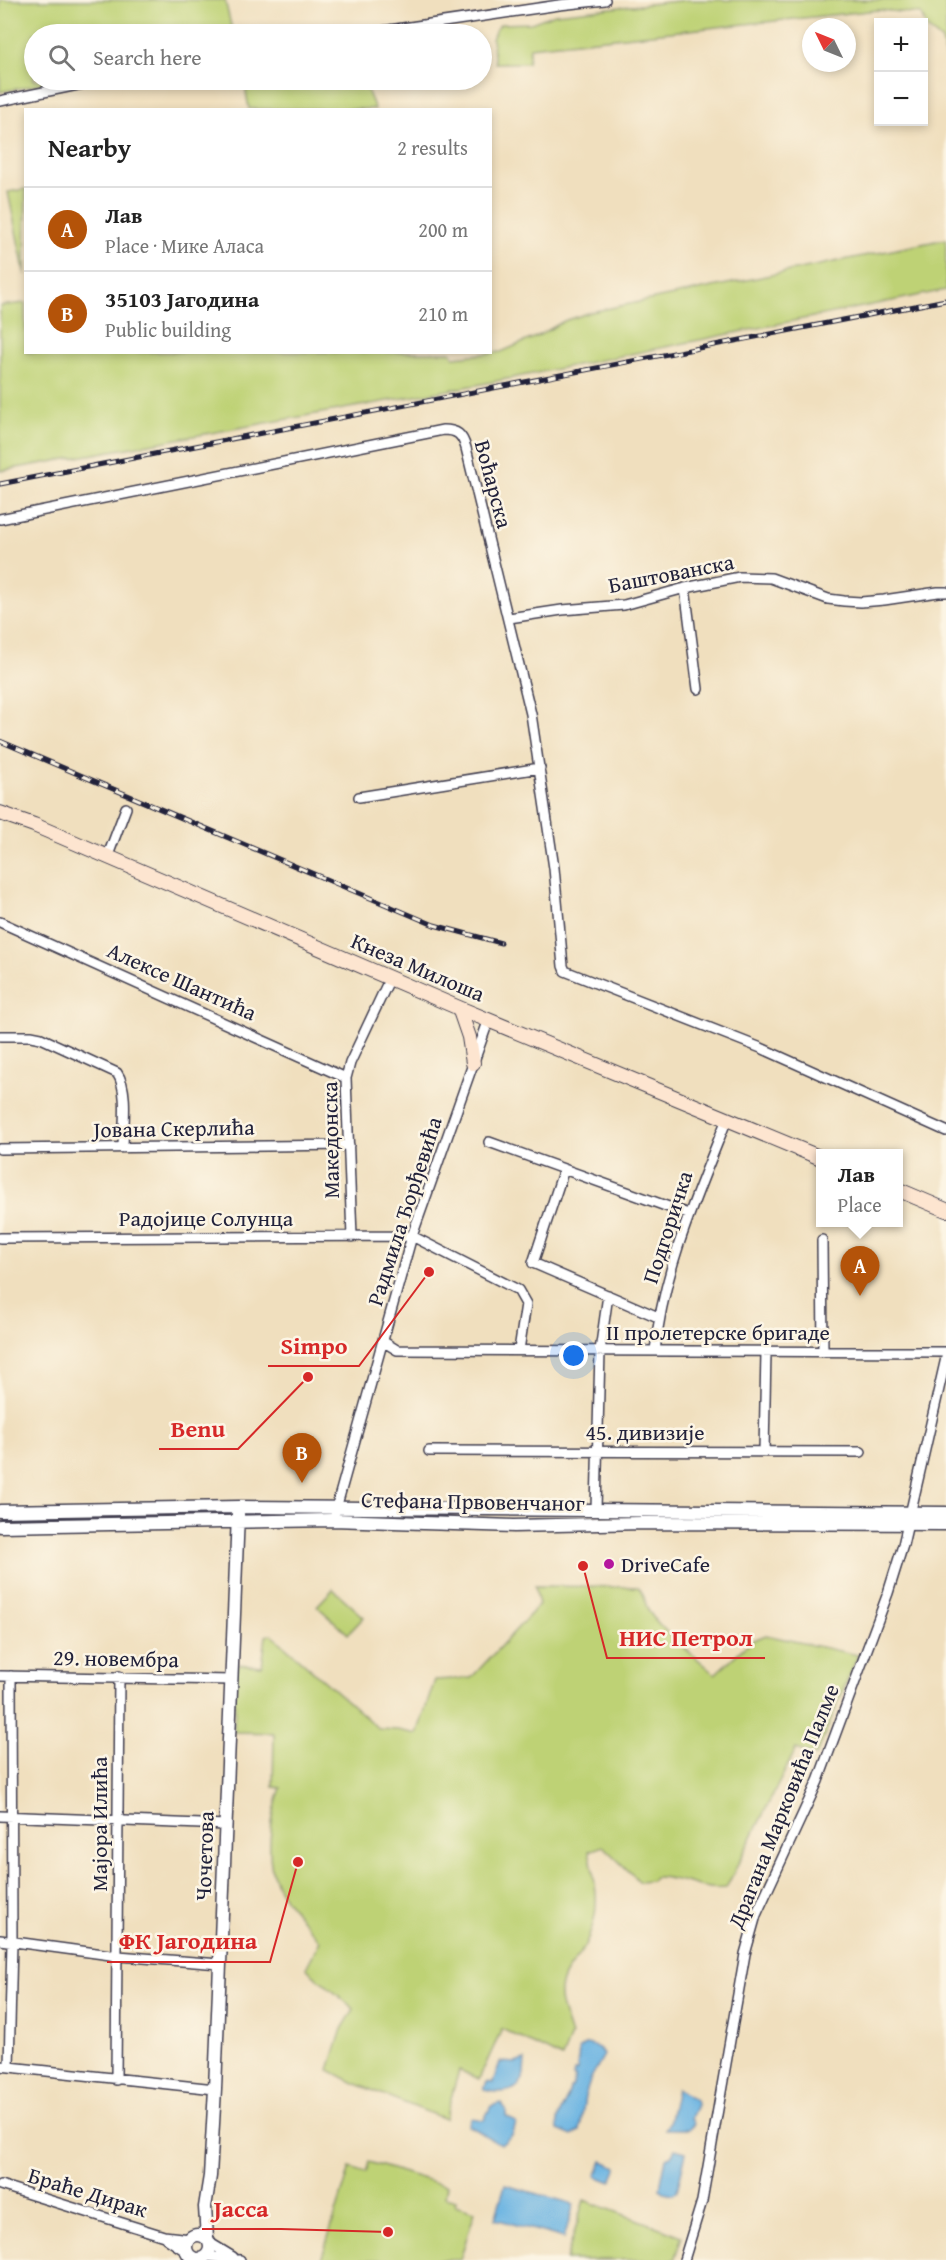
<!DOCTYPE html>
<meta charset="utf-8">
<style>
:root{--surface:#fff;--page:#f2f2f2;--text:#222;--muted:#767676;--line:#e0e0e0;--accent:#b45309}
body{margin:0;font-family:"Gentium Book Plus",serif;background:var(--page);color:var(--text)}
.controls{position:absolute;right:18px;top:18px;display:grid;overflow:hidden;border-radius:0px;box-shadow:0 3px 9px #0003}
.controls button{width:54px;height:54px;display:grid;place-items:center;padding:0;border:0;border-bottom:2px solid var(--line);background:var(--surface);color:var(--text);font:30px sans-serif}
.compass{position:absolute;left:802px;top:18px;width:54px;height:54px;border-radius:50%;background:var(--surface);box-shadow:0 3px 9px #0003;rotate:313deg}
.you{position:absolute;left:574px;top:1356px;width:21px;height:21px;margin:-15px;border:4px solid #fff;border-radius:50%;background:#1a73e8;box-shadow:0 0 0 9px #1a73e833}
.badge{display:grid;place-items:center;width:39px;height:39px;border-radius:50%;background:var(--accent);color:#fff;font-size:20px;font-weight:700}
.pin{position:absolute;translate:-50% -50px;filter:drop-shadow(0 2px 3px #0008)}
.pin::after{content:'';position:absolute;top:32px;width:21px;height:18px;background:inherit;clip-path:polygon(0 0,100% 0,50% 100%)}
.popup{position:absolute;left:816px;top:1149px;width:87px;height:78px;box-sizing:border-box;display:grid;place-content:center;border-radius:0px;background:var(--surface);filter:drop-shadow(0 2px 4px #0005);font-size:20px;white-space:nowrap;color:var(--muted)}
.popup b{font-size:22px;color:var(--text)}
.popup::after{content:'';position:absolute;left:50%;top:100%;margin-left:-12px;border:12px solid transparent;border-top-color:var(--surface)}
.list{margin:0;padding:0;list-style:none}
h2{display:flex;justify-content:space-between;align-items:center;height:78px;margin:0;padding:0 24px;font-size:26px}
h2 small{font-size:20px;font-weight:400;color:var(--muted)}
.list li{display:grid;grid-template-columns:39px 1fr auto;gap:18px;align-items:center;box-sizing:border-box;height:84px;padding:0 24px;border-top:2px solid var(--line)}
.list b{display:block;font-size:22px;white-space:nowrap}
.list p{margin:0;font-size:20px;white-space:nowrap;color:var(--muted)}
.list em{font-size:20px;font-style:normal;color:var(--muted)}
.icon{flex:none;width:33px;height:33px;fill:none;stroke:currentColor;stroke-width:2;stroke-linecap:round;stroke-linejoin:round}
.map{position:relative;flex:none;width:946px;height:2260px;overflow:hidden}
.search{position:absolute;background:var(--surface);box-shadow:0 3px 9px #0003;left:24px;top:24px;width:468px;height:66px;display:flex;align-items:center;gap:15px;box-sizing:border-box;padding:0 21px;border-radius:33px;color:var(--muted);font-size:22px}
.panel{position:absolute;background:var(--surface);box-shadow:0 3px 9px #0003;left:24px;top:108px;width:468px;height:246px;border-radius:0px}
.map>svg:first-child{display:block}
.green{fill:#bed275;stroke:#707a58;stroke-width:1.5}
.water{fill:#69b3e2;stroke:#466a8e;stroke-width:1.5}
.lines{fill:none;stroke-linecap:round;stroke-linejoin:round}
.minor-casing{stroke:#413e4f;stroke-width:12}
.tertiary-casing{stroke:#413e4f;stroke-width:15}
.secondary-casing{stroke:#413e4f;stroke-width:16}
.minor{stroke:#fff;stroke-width:9}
.tertiary{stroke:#fff;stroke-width:12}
.secondary{stroke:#fde5d0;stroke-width:14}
.rail-casing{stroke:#22223b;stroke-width:5}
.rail{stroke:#fcf5e5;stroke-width:3;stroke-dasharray:9;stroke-linecap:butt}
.poi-dot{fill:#b5179e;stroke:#fcf5e5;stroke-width:2}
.labels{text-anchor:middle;stroke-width:5;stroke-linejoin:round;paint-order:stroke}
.street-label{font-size:22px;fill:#22223b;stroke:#fcf5e5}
.poi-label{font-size:22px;fill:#22223b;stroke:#fcf5e5;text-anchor:start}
.leader{fill:none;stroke:#d62828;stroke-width:2}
.callout-dot{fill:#d62828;stroke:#fcf5e5;stroke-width:2}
.callout-label{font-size:24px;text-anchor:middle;font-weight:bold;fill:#d62828;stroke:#fcf5e5;stroke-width:5;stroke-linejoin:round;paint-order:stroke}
</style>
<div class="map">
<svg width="946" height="2260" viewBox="0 0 946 2260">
<rect width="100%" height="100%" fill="#fcf5e5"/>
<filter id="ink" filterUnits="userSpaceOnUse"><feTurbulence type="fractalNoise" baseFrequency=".0167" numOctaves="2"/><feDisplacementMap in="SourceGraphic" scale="12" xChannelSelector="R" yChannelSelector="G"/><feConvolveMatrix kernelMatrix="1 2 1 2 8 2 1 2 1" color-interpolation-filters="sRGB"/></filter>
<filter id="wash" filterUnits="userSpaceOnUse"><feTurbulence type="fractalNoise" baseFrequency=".008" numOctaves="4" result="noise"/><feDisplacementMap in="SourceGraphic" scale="24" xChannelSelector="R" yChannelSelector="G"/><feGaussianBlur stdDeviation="1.35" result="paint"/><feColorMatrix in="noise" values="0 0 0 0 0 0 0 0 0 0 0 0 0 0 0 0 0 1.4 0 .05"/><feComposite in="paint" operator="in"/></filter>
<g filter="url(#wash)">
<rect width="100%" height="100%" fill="#f0dfbe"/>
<path class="green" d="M0 0H225L233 34H34V80H62L0 92Z
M687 0H946V61L942 41 927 28 921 14 878 10 530 47 528 63H495L492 39 496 29 501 24 531 23 555 14Z
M244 80H363L375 109H249Z
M25 189H26L25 275 8 192Z
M946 239V290L482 384 0 471V306L25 303 26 352H451L454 357 501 352 538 336 564 321 591 312Z
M535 1586 638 1587C647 1596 643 1602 649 1612 667 1636 693 1654 715 1674L751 1641 766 1635 858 1655 816 1756 796 1749 726 1888C698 1891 679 1876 654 1877L651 1881 640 1882 603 1846 589 1851C596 1885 602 1910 586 1943 577 1963 559 1971 560 1996 560 2008 568 2024 571 2036L562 2058 502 2029 479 2079 459 2070 445 2119 354 2083 329 2070 342 2029 354 2009 306 1968 320 1941C306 1924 287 1905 277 1885 264 1858 271 1815 281 1788L273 1787 274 1733 234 1732 236 1664 262 1666 266 1636 271 1634 379 1729 398 1730 417 1734 435 1680 471 1678 539 1605Z
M333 1589 364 1617 348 1634 317 1606Z
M369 2162 447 2186 445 2197 456 2200 455 2205 475 2211 460 2260H321L350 2168 366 2173Z
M584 2200 682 2236 674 2260H566Z"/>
<path class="water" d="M587 2044C595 2046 601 2047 604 2055L591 2078 585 2096 580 2131 572 2136 558 2130C555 2114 569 2101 570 2088H572L575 2077 573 2076 574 2071H577L579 2050Z
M525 2060C524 2067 525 2075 522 2081 515 2094 496 2093 484 2090L487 2082 493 2083 500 2062 516 2063Z
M677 2089 696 2100 697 2105 691 2118 694 2124 689 2129H665L669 2124Z
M500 2103 506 2110V2116L516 2123 513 2134 502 2144C491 2142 481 2130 468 2126L471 2118 484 2120 491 2106Z
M675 2149 686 2152 677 2191 673 2194 664 2192 660 2188 666 2158 671 2156Z
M602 2161 617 2167 611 2182 596 2176Z
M505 2185 574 2204 564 2238 495 2219Z"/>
</g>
<g filter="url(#ink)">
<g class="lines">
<defs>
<path id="minor" d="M362 34 559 5 605 0
M0 101 102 80
M0 519 443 430C457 430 462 434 466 448L531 714 554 868 563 966 565 971 761 1048 946 1131
M685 588 698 689
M509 618 562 610 624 605 685 588 740 577 771 578 828 599 844 601 861 602 884 600 938 592H946
M359 797 540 768
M107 858 126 808
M0 922 346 1078
M0 1036H31L41 1038 117 1073C129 1090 123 1127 123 1148
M489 1142 688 1214
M0 1149 349 1145
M564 1169 533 1263 658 1317
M352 1237 346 1078 350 1063 390 978
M0 1238 412 1236 518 1290 526 1304 519 1350
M822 1240 823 1352
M384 1342 397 1350 946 1352
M655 1351C663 1270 697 1194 727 1119
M429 1451 861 1452
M764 1452 766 1352
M596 1509 600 1351 608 1295
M335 1512 412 1236 489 1019
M0 1676 232 1680
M0 1816 226 1825
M0 1940 118 1956 220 1964
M0 2066 215 2089
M9 2067 12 1942 11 1676
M116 2080 119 1676
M0 2185 164 2236 190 2239
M166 2238 187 2252
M210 2243 233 2257
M207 2256 240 2260
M684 2260 702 2201 745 1954 756 1915 818 1781 888 1593 903 1545 946 1358"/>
<path id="tertiary" d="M0 1511 239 1507 946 1513
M0 1526 333 1520 514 1526 642 1523 946 1524
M186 2247a12 12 0 1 1 24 0a12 12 0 1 1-24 0Z
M207 2238 205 2207 210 2176 215 2089 238 1514"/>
<path id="secondary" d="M0 813 34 825 459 1008 821 1158
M459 1008 469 1037 473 1063
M899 1190 946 1210"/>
</defs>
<use href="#minor" class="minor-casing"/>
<use href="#tertiary" class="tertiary-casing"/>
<use href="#secondary" class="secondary-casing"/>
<use href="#minor" class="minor"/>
<use href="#tertiary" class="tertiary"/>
<use href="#secondary" class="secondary"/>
<defs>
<path id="rail" d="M0 484 946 300
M0 741 434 925 501 943"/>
</defs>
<use href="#rail" class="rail-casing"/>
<use href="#rail" class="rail"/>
</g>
</g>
<circle class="poi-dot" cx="609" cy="1564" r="6"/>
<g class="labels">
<g class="street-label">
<text transform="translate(494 484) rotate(75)" y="8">Воћарска</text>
<text transform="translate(671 573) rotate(-11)" y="8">Баштованска</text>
<text transform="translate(418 967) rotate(23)" y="8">Кнеза Милоша</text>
<text transform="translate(182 981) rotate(24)" y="8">Алексе Шантића</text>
<text transform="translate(174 1128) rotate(-1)" y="8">Јована Скерлића</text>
<text transform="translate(330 1140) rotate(-91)" y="8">Македонска</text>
<text transform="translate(404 1211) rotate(-72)" y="8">Радмила Ђорђевића</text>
<text x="206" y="1226">Радојице Солунца</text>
<text transform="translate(667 1227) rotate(-72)" y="8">Подгоричка</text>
<text x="718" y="1340">II пролетерске бригаде</text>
<text x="645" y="1440">45. дивизије</text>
<text transform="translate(473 1501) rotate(1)" y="8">Стефана Првовенчаног</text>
<text transform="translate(116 1658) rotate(1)" y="8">29. новембра</text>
<text transform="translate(783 1806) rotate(-68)" y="8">Драгана Марковића Палме</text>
<text transform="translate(99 1824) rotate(-90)" y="8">Мајора Илића</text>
<text transform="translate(204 1856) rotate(-88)" y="8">Чочетова</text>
<text transform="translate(88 2192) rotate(17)" y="8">Браће Дирак</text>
</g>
<g class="poi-label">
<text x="621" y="1572">DriveCafe</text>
</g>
</g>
<path class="leader" d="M429 1272L359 1366H268M308 1377L238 1449H159M583 1566L607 1658H765M298 1862L270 1962H107M388 2232L281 2229H202"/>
<g class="callout-dot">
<circle cx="429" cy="1272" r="6"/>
<circle cx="308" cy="1377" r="6"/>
<circle cx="583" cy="1566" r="6"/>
<circle cx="298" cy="1862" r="6"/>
<circle cx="388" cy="2232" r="6"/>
</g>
<g class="callout-label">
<text x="314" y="1354">Simpo</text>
<text x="198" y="1437">Benu</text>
<text x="686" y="1646">НИС Петрол</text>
<text x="188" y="1949">ФК Јагодина</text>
<text x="241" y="2217">Јасса</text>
</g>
</svg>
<div class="controls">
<button>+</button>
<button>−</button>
</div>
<svg class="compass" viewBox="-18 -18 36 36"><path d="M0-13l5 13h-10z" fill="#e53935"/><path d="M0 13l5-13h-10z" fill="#767676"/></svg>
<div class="you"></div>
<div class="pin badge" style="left:860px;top:1296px">A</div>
<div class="popup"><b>Лав</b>Place</div>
<div class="pin badge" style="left:302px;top:1483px">B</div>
<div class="search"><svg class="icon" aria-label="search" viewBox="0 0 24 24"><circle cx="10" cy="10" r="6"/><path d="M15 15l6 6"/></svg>Search here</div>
<section class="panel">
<h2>Nearby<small>2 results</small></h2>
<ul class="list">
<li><span class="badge">A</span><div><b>Лав</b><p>Place · Мике Аласа</p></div><em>200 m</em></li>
<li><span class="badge">B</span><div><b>35103 Јагодина</b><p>Public building</p></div><em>210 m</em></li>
</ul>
</section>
</div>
